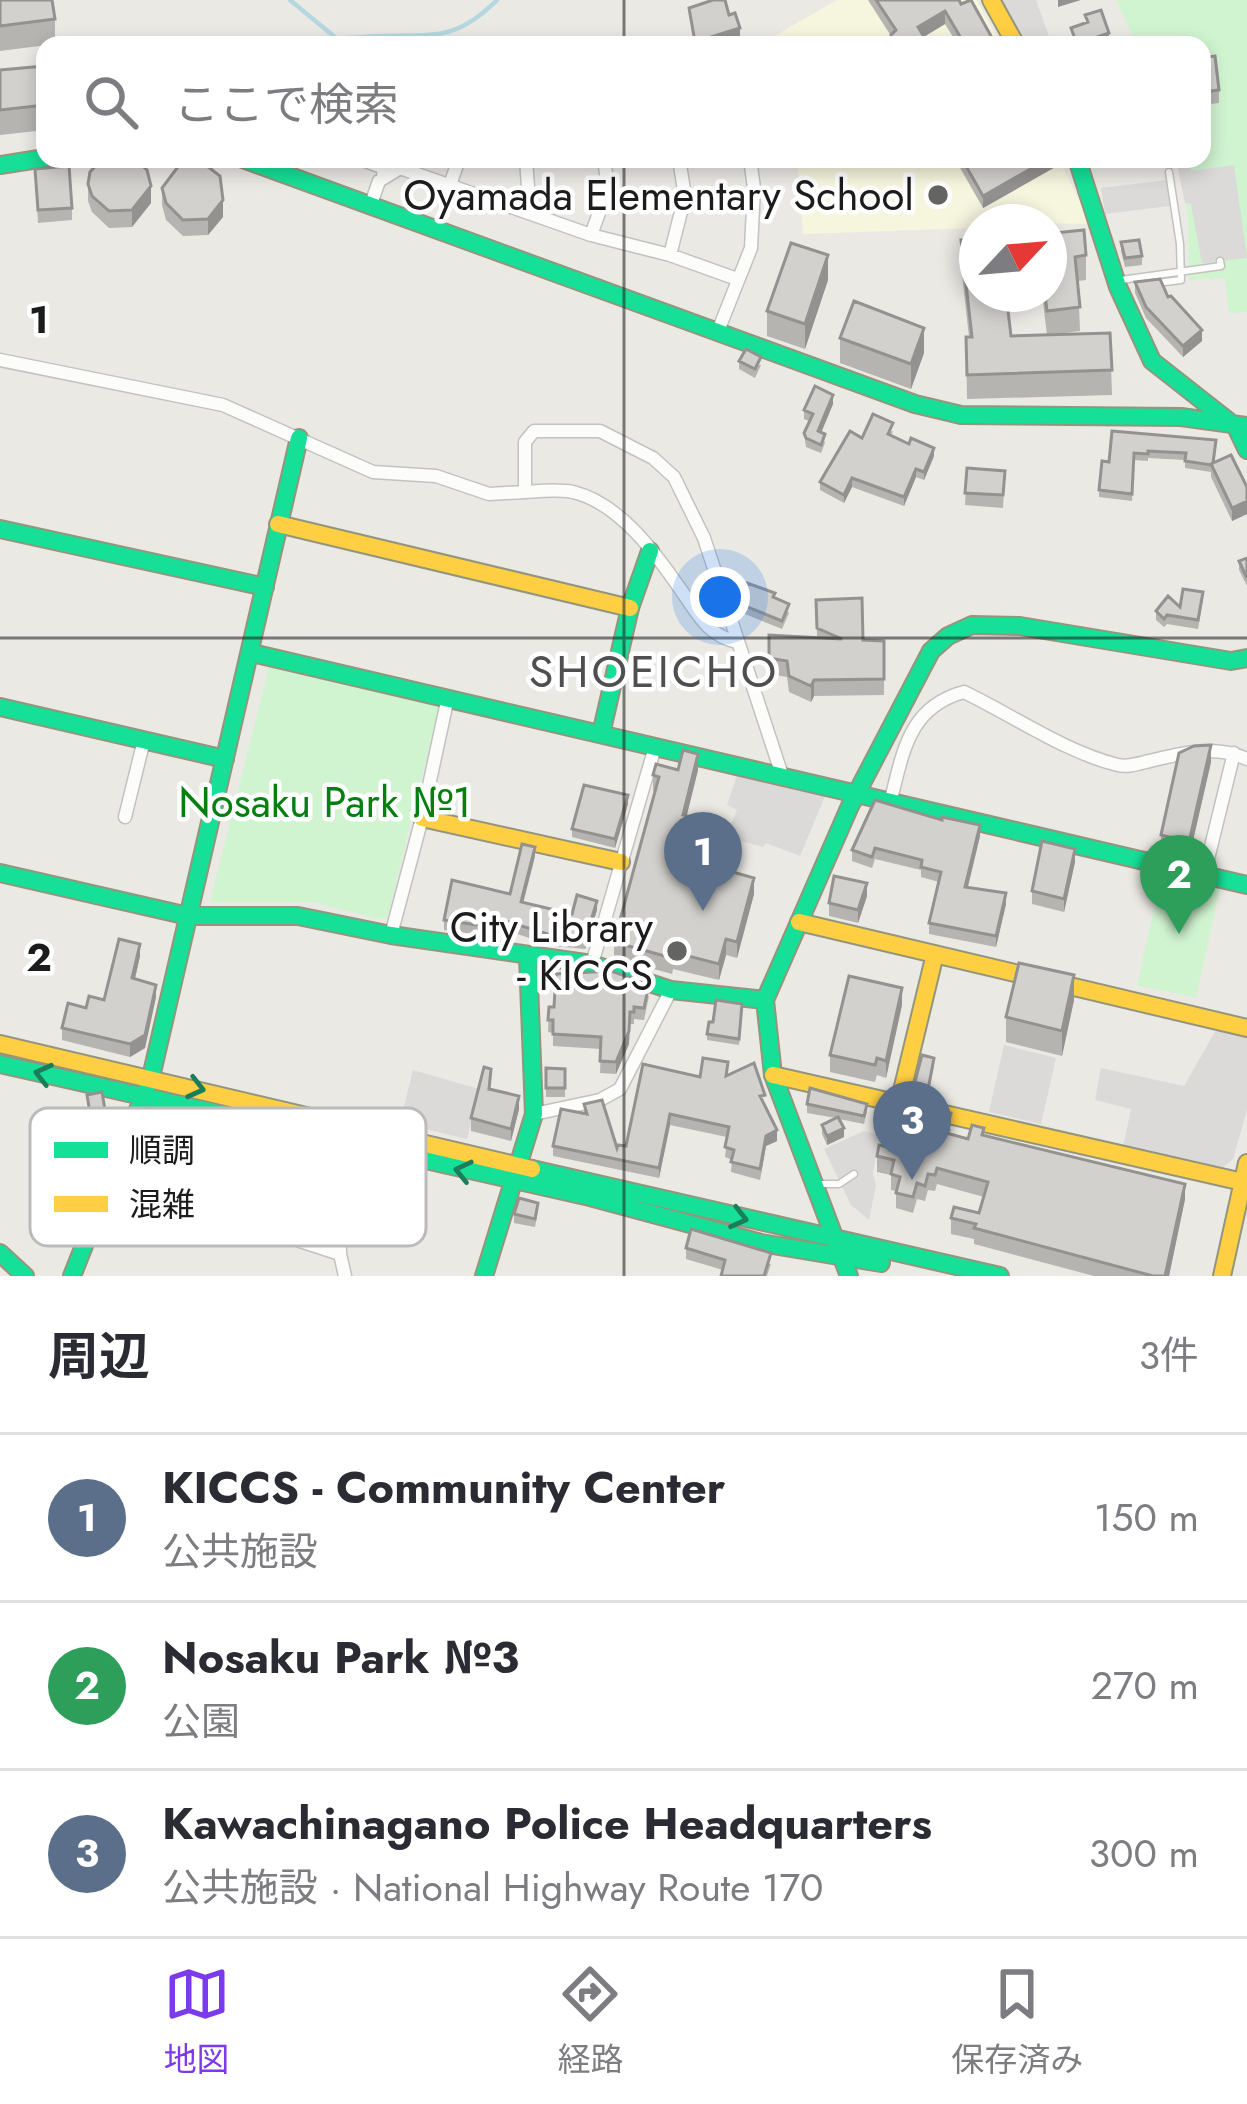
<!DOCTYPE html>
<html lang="ja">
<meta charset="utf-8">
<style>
:root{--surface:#fff;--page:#f2f2f3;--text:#2b2b33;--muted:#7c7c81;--line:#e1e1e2;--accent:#7c3aed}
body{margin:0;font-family:Jost,"Noto Sans JP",sans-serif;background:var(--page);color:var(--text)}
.compass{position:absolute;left:959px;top:204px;width:108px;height:108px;border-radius:50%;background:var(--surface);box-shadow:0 6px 18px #0003;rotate:64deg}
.you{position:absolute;left:720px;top:597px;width:42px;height:42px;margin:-30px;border:9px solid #fff;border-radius:50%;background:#1a73e8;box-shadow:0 0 0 18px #1a73e833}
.badge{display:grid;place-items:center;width:78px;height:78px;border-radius:50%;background:var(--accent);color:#fff;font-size:39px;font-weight:700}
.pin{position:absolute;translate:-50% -99px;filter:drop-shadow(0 3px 6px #0008)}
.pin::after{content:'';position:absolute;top:63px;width:42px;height:36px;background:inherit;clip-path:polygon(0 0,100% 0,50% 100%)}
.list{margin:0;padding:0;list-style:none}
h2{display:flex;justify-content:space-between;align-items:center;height:156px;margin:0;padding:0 48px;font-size:51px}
h2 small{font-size:39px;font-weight:400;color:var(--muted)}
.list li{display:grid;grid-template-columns:78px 1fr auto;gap:36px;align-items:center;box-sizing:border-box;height:168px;padding:0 48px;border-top:3px solid var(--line)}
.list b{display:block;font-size:45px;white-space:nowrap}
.list p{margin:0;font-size:39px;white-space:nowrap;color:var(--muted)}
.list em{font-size:39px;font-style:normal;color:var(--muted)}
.icon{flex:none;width:66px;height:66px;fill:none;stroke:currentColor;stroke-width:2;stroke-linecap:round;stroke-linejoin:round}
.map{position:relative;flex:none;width:1247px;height:1276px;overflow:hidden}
.search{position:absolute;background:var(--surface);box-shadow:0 6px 18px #0003;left:36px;right:36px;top:36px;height:132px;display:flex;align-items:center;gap:30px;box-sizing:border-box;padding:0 42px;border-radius:24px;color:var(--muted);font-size:45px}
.sheet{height:660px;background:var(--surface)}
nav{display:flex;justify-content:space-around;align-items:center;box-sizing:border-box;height:168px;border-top:3px solid var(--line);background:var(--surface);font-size:33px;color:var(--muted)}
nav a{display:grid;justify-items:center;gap:6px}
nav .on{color:var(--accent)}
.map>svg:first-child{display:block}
.education{fill:#f6f5de}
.park{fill:#d0f3d0}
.parking{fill:#dbdad8}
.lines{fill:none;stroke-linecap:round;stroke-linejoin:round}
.stream{stroke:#b5d8e0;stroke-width:4.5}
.lane-casing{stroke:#c3c2c0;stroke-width:9}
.street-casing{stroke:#c3c2c0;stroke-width:15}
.fast-casing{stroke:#93957c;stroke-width:20}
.slow-casing{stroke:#93957c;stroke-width:20}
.lane{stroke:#fcfcfb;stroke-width:6}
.street{stroke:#fcfcfb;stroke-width:12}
.fast{stroke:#16e098;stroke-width:16}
.slow{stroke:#ffcf43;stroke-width:16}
.wall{fill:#b5b4b0}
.shaded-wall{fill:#949290}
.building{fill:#d3d1cd;stroke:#949290;stroke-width:3}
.oneway{stroke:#197e5a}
.grid{fill:none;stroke:#1c1c1c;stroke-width:3;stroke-opacity:0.55}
.poi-dot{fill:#646462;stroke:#fff;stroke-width:4.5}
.labels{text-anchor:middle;stroke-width:9;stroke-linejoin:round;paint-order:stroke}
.poi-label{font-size:42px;fill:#1c1c1c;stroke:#fff;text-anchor:end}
.park-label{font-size:42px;fill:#057f10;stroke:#fff}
.neighbourhood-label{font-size:45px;letter-spacing:3px;fill:#4f4f4f;stroke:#fff}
.key{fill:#fff;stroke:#bbb;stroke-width:3}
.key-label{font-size:33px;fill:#1c1c1c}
.grid-label{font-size:39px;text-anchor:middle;font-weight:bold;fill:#1c1c1c;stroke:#fff;stroke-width:9;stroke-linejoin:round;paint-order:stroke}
</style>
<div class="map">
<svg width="1247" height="1276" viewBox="0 0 1247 1276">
<rect width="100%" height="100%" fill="#ebe9e4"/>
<path class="education" d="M837 0H977L1001 45H759Z
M797 159H1059L1090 224 977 222V228L803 234Z"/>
<path class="park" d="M1116 0H1247V312L1229 313 1225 278 1189 280 1188 214 1176 159H1202V45H1137Z
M269 667 440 702 388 916 383 920 313 902H210Z
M1163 869 1221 883 1196 998 1137 985Z"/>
<path class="parking" d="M996 0H1036L1052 45H1019Z
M1176 159H1189L1191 171 1234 165 1247 258 1202 263 1191 204 1185 203Z
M1167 180 1170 206 1105 214 1101 188Z
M738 772 826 794 800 856 766 843 763 847 726 837 737 810 727 805Z
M1219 1025 1247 1031V1110L1233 1159 1220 1170 1123 1147 1131 1109 1095 1100 1101 1068 1184 1086Z
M1004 1045 1056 1058 1041 1124 989 1112Z
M413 1070 479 1089 467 1139 400 1123Z
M864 1131 879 1135 873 1174 876 1185 869 1220 851 1205 824 1149Z"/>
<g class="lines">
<path class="stream" d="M290 0 336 38C352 39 368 36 384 36 435 35 457 40 497 0"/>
<defs>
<path id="lane" d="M1121 280 1221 266 1220 261
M1157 283 1181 280 1180 244 1169 172
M819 1184H839L854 1174"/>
<path id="street" d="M636 45H644
M360 159 384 168 383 177
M450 185 459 159
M371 204 379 181 400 168 591 235 670 255 737 279
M519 209 528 187 526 159
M591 235 608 188 604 159
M670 255 685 196 679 159
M718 331 751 248 754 188 750 159
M0 360 223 405 373 472 436 476 489 494 525 492V442L534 431H600L653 458 674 477 704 538 782 775
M525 492C540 491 557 489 573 492 620 503 657 555 683 593 699 616 708 635 737 642
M890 803C903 753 908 707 964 692 1012 715 1067 753 1118 765 1129 768 1143 762 1154 760 1186 752 1216 745 1247 759
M125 817 144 740
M1204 875 1234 753
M391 935 422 818 448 697
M592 964 655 747
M534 1114 600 1100 620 1089 671 990
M319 1138 339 1214 340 1254
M105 1198 297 1240 340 1254 345 1276"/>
<path id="fast" d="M243 159 915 404 961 415 1181 417 1247 426
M1077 159 1118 287 1152 361 1236 427 1247 450
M0 165 45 158
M0 529 265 587
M252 653 1247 885
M0 707 225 759
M601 734 630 608 650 551
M0 873 188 916H298L391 935 592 964 671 990 765 1000
M0 1064 590 1197 761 1243 881 1263
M532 1169 1000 1276
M0 1253 25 1276
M72 1276 151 1077 299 438
M484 1276 534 1114 528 956
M849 1276 773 1075 765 1000 850 806 931 651 948 636 972 625 1020 626 1231 661 1247 658"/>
<path id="slow" d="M991 0 1016 45
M278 524 630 608
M422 818 621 862
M799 922 1247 1028
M0 1044 532 1169
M773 1075 1247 1183
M899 1103 935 954
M1222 1276 1247 1163"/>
</defs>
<use href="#lane" class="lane-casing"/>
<use href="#street" class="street-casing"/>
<use href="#fast" class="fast-casing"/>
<use href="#slow" class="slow-casing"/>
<use href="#lane" class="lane"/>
<use href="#street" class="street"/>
<use href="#fast" class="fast"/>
<use href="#slow" class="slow"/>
</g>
<path class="wall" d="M0 0 55 19V44L0 51Z
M868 0H959L996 45H958L945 24 924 37 929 45H891V36Z
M1202 58 1219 90V103L1202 105Z
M45 66V130L0 135V70Z
M955 159H992L995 165 1057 159V166L983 208Z
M1109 159H1157L1111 167Z
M35 169 72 208V220L38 223Z
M88 184 151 203 132 227 109 228 92 212 88 201Z
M162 188 223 217 208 235 183 236 166 220 162 205Z
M1054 233 1086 255V280L1078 281 1080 331 1057 334 1110 333 1112 395 967 399 966 337H969L961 265V240L1011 336 1047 335 1042 294H1049Z
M1121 242 1142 256V265L1125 267 1121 251Z
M828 280 805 349 767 336V311Z
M1135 282 1168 297 1202 341 1183 357 1146 318 1135 293Z
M840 338 924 353 911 389 840 363Z
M739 361 761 365 755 378 739 369Z
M833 404 821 433 825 443 821 453 806 447 804 433 809 421 804 419V410Z
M893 431 891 436 934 456 924 480 916 477 904 506 852 487 844 503 820 490V482L862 438Z
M1112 431 1216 448 1214 463 1247 487V514L1232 521 1211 477V472L1185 468V460L1148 458V461L1134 460 1132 501 1099 497V490L1109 462Z
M967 468 1005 471 1003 508 965 505Z
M1247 558V586L1239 570V561Z
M775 598 789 613 782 629 740 612V604Z
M816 600 863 640 884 641V695L814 696 811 702 789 692 787 677 769 674V635L817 637Z
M1203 600 1198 629 1167 624 1164 627 1156 620V611Z
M1211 762 1189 858 1161 852V835Z
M678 770H698L686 816 713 839 706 864 754 894 737 958 726 955 719 980 673 969 672 974 614 958V942L655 792 653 791V775Z
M628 804 615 848 572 837V829Z
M980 836 968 887 1006 904 996 947 929 934V923L939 882 921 877V870L875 859 872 868 852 861V850Z
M535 856 523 903 572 914 597 910 585 949 554 946 499 928 497 937 444 930V920L510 894Z
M1075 862 1064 912 1032 904V891Z
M867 896 858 923 829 916V903Z
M140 956 135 979 156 997 145 1048 130 1057 62 1040V1028L86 1008 104 1000Z
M649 996 644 1020 634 1019V1024H630L629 1044 616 1074 600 1073 601 1049 553 1046V1033L548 1032 549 1007Z
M1074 1000 1062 1056 1006 1042V1017Z
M742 1004 739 1045 707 1040V1034L713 1022Z
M902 1005 886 1078 877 1075 875 1082 830 1072V1055Z
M934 1066 928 1097 914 1094V1086Z
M546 1068 565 1069V1097H546Z
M727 1076 765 1105 777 1141 766 1146 760 1180 731 1172 732 1160 725 1157 727 1137 670 1125 659 1178 553 1156V1146L584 1113V1104L617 1148 626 1146 700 1077Z
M491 1081 490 1090 519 1109 511 1141 471 1131V1118Z
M807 1104 867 1112 864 1124 839 1119 844 1137 827 1145 822 1134V1125L836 1118 807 1113Z
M924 1128 951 1129 950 1134 968 1139 984 1136 1185 1199 1169 1276H1094L974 1244V1239L951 1234V1218L979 1213 984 1197 937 1184 935 1191 928 1190 925 1201 917 1199 913 1213 896 1208V1191L891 1190V1175L877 1172V1156L897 1149 914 1132Z
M290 1148 280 1188 172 1162V1150Z
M538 1211 535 1227 514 1223V1214Z
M686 1248 771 1264 767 1276H721L723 1270 686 1259Z"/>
<path class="shaded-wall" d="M1058 0H1081L1058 7Z
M945 11V24L918 40V27Z
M740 28V36L713 45H695V42Z
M1109 33V41L1099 45H1077Z
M1048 159H1057V166L983 208V196Z
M151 186V203L132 227V210Z
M223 200V217L208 235V219Z
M828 255V280L805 349V324Z
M924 328V353L911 389V364Z
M1202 330V341L1183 357V346Z
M833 395V404L818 440V431Z
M934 448V456L924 480V472Z
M916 469V477L904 506V497Z
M852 478V487L844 503V495Z
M1247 501V514L1232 521V508Z
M814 680V696L811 702V686Z
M1211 745V762L1189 858V842Z
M698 754V770L683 831V815Z
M628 795V804L615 848V839Z
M713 823V839L701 879V863Z
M980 825V836L965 898V887Z
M535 847V856L521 911V902Z
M1075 849V862L1064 912V899Z
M754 878V894L737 958V942Z
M867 883V896L858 923V910Z
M1006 893V904L996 947V936Z
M597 901V910L585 949V940Z
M726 939V955L719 980V964Z
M140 944V956L132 991V978Z
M1074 975V1000L1062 1056V1031Z
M156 985V997L145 1048 130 1057V1044Z
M902 988V1005L886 1078V1061Z
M630 1012 629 1044 616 1074V1062Z
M519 1096V1109L511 1141V1129Z
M105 1110V1123L90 1126V1113Z
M670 1114V1125L659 1178V1168Z
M844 1128V1137L827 1145V1136Z
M777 1130V1141L766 1146 760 1180 766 1136Z
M290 1136V1148L280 1188V1177Z
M1185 1184V1199L1169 1276H1165Z"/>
<path class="building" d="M0 0H52L55 19 0 26Z
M713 0H725L729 15 735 13 740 28 695 42 689 8Z
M876 0H959L961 4 971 0 996 45H965L945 11 918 27 929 45H897L891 35 896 30Z
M1101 10 1109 33 1077 44 1071 28 1088 22 1085 15Z
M1215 56 1219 90 1202 92V58Z
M45 66V105L0 110V70Z
M102 159H135L147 170 151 186 132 210 109 211 92 196 88 184 90 172Z
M962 159H992L995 165 1005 159H1048L983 196Z
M202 162 220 176 223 200 208 219 183 220 166 203 162 188 180 164Z
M69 166 72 208 38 210 35 169Z
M1084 230 1086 255 1075 257 1080 307 1047 311 1045 294H1049V248H1055L1054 233Z
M977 239V294H1006L1011 336 1110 333 1112 370 967 375 966 337H972L961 240Z
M1139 240 1142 256 1125 258 1121 242Z
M791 243 828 255 805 324 767 311Z
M1160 279 1168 297 1171 296 1202 330 1183 346 1146 307 1135 282Z
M854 301 924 328 911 364 840 338Z
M746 349 761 357 755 369 739 361Z
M815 386 833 395 818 431 825 434 821 445 806 438 804 433 813 414 804 410Z
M873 414 893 423 888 434 909 444 911 438 934 448 924 472 916 469 904 497 852 478 844 495 820 482 850 431 862 438Z
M1112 431 1216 440 1213 463 1211 465 1185 461 1186 453 1148 451V454L1134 453 1132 494 1099 490 1102 461 1109 462Z
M1231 455 1247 487V501L1232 508 1211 464Z
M967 468 1005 471 1003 495 965 493Z
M1247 558V578L1239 561Z
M747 583 775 593 773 597 789 604 782 621 740 604Z
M1183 589 1203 592 1198 620 1167 615 1164 619 1156 611 1168 596 1180 607Z
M862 598 863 640 884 641V679L814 680 811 686 789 676 787 661 769 658V635L842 639 817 628 816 600Z
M1211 745 1189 842 1161 835 1179 753 1194 746Z
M683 750 698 754 683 815 713 823 701 863 754 878 737 942 726 939 719 964 673 952 672 958 614 942 659 777 653 775 656 764 678 770Z
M584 785 628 795 615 839 572 829Z
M875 800 942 820V817L980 825 965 887 1006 893 996 936 929 923 941 872 921 867 922 860 875 848 872 857 852 850Z
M1042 841 1075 849 1064 899 1032 891Z
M522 844 535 847 521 902 572 914 577 895 597 901 585 940 554 936 499 919 497 928 444 920 452 880 510 894Z
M834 876 867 883 858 910 829 903Z
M119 939 140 944 132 978 156 985 145 1035 130 1044 62 1028 68 1003 86 1008 89 996 104 1000Z
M1019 963 1074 975 1062 1031 1006 1017Z
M611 971 649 984 644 1008 634 1007V1012H630L629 1031 616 1062 600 1061 601 1037 553 1034V1020H548L549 1007H554L556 974Z
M849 976 902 988 886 1061 877 1058 875 1065 830 1055Z
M716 1000 742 1004 739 1039 707 1034 709 1022H713Z
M922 1055 934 1058 928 1089 914 1086Z
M703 1058 728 1062 726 1076 754 1063 765 1095 760 1096 777 1130 766 1136 760 1169 731 1162 734 1150 725 1147 729 1127 670 1114 659 1168 553 1146 561 1109 587 1114 584 1104 602 1100 617 1148 618 1145 626 1146 643 1064 700 1077Z
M484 1067 491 1069 489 1089 519 1096 511 1129 471 1118Z
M546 1068 565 1069V1088H546Z
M810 1088 867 1104 864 1116 807 1104Z
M102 1092 105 1110 90 1113 87 1095Z
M930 1108 951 1113 946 1133 968 1139 972 1125 984 1128 982 1135 1185 1184 1165 1276H1153L974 1228 976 1224 951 1218 954 1207 979 1213 988 1182 937 1168 935 1175 928 1174 925 1186 917 1183 913 1197 896 1193 900 1177 891 1174 894 1160 877 1156 879 1145 897 1149 902 1129 914 1132 915 1125 924 1128Z
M838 1117 844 1128 827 1136 822 1125Z
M519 1198 538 1203 535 1219 514 1214Z
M691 1229 771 1253 764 1276H721L725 1260 686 1248Z"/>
<defs><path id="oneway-chevron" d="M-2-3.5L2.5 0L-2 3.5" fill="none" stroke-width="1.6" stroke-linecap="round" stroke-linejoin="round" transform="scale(3)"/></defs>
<g class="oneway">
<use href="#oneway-chevron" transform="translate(43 1074) rotate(-166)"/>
<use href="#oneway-chevron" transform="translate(196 1088) rotate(14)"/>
<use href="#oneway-chevron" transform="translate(463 1171) rotate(-167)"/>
<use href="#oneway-chevron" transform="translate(739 1218) rotate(14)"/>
</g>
<path class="grid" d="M624 0V45M624 159V1276M0 638H1247"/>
<g class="poi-dot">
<circle cx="938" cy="195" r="12"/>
<circle cx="677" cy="951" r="12"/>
</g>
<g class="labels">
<g class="poi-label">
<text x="914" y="210">Oyamada Elementary School</text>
<text x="653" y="942">City Library<tspan x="653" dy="48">- KICCS</tspan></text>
</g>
<g class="park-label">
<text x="325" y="817">Nosaku Park №1</text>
</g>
<g class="neighbourhood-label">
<text x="654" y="687">SHOEICHO</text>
</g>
</g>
<rect x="30" y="1108" width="396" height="138" rx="18" class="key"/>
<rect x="54" y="1142" width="54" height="16" fill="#16e098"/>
<rect x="54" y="1196" width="54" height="16" fill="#ffcf43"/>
<g class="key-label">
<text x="129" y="1162">順調</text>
<text x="129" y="1216">混雑</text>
</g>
<g class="grid-label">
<text x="39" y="333">1</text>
<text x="39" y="971">2</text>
</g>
</svg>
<svg class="compass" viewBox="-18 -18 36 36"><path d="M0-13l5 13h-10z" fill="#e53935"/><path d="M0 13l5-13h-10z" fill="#7c7c81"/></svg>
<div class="you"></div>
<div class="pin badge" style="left:703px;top:911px;background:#5c6f8a">1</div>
<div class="pin badge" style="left:1179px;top:934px;background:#2e9e5b">2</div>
<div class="pin badge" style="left:912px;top:1180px;background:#5c6f8a">3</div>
<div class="search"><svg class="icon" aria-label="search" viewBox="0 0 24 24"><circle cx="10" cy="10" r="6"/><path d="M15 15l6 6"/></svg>ここで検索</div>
</div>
<section class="sheet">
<h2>周辺<small>3件</small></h2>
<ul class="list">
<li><span class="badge" style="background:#5c6f8a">1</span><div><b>KICCS - Community Center</b><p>公共施設</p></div><em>150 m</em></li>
<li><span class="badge" style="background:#2e9e5b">2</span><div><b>Nosaku Park №3</b><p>公園</p></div><em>270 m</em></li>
<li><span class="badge" style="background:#5c6f8a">3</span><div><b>Kawachinagano Police Headquarters</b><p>公共施設 · National Highway Route 170</p></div><em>300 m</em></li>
</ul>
</section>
<nav>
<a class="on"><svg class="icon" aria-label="map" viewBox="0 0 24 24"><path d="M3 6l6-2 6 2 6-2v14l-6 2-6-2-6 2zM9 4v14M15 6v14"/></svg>地図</a>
<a><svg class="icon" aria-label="directions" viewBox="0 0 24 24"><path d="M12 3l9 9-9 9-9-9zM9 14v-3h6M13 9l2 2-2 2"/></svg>経路</a>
<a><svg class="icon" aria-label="saved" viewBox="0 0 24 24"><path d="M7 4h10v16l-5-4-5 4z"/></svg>保存済み</a>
</nav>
